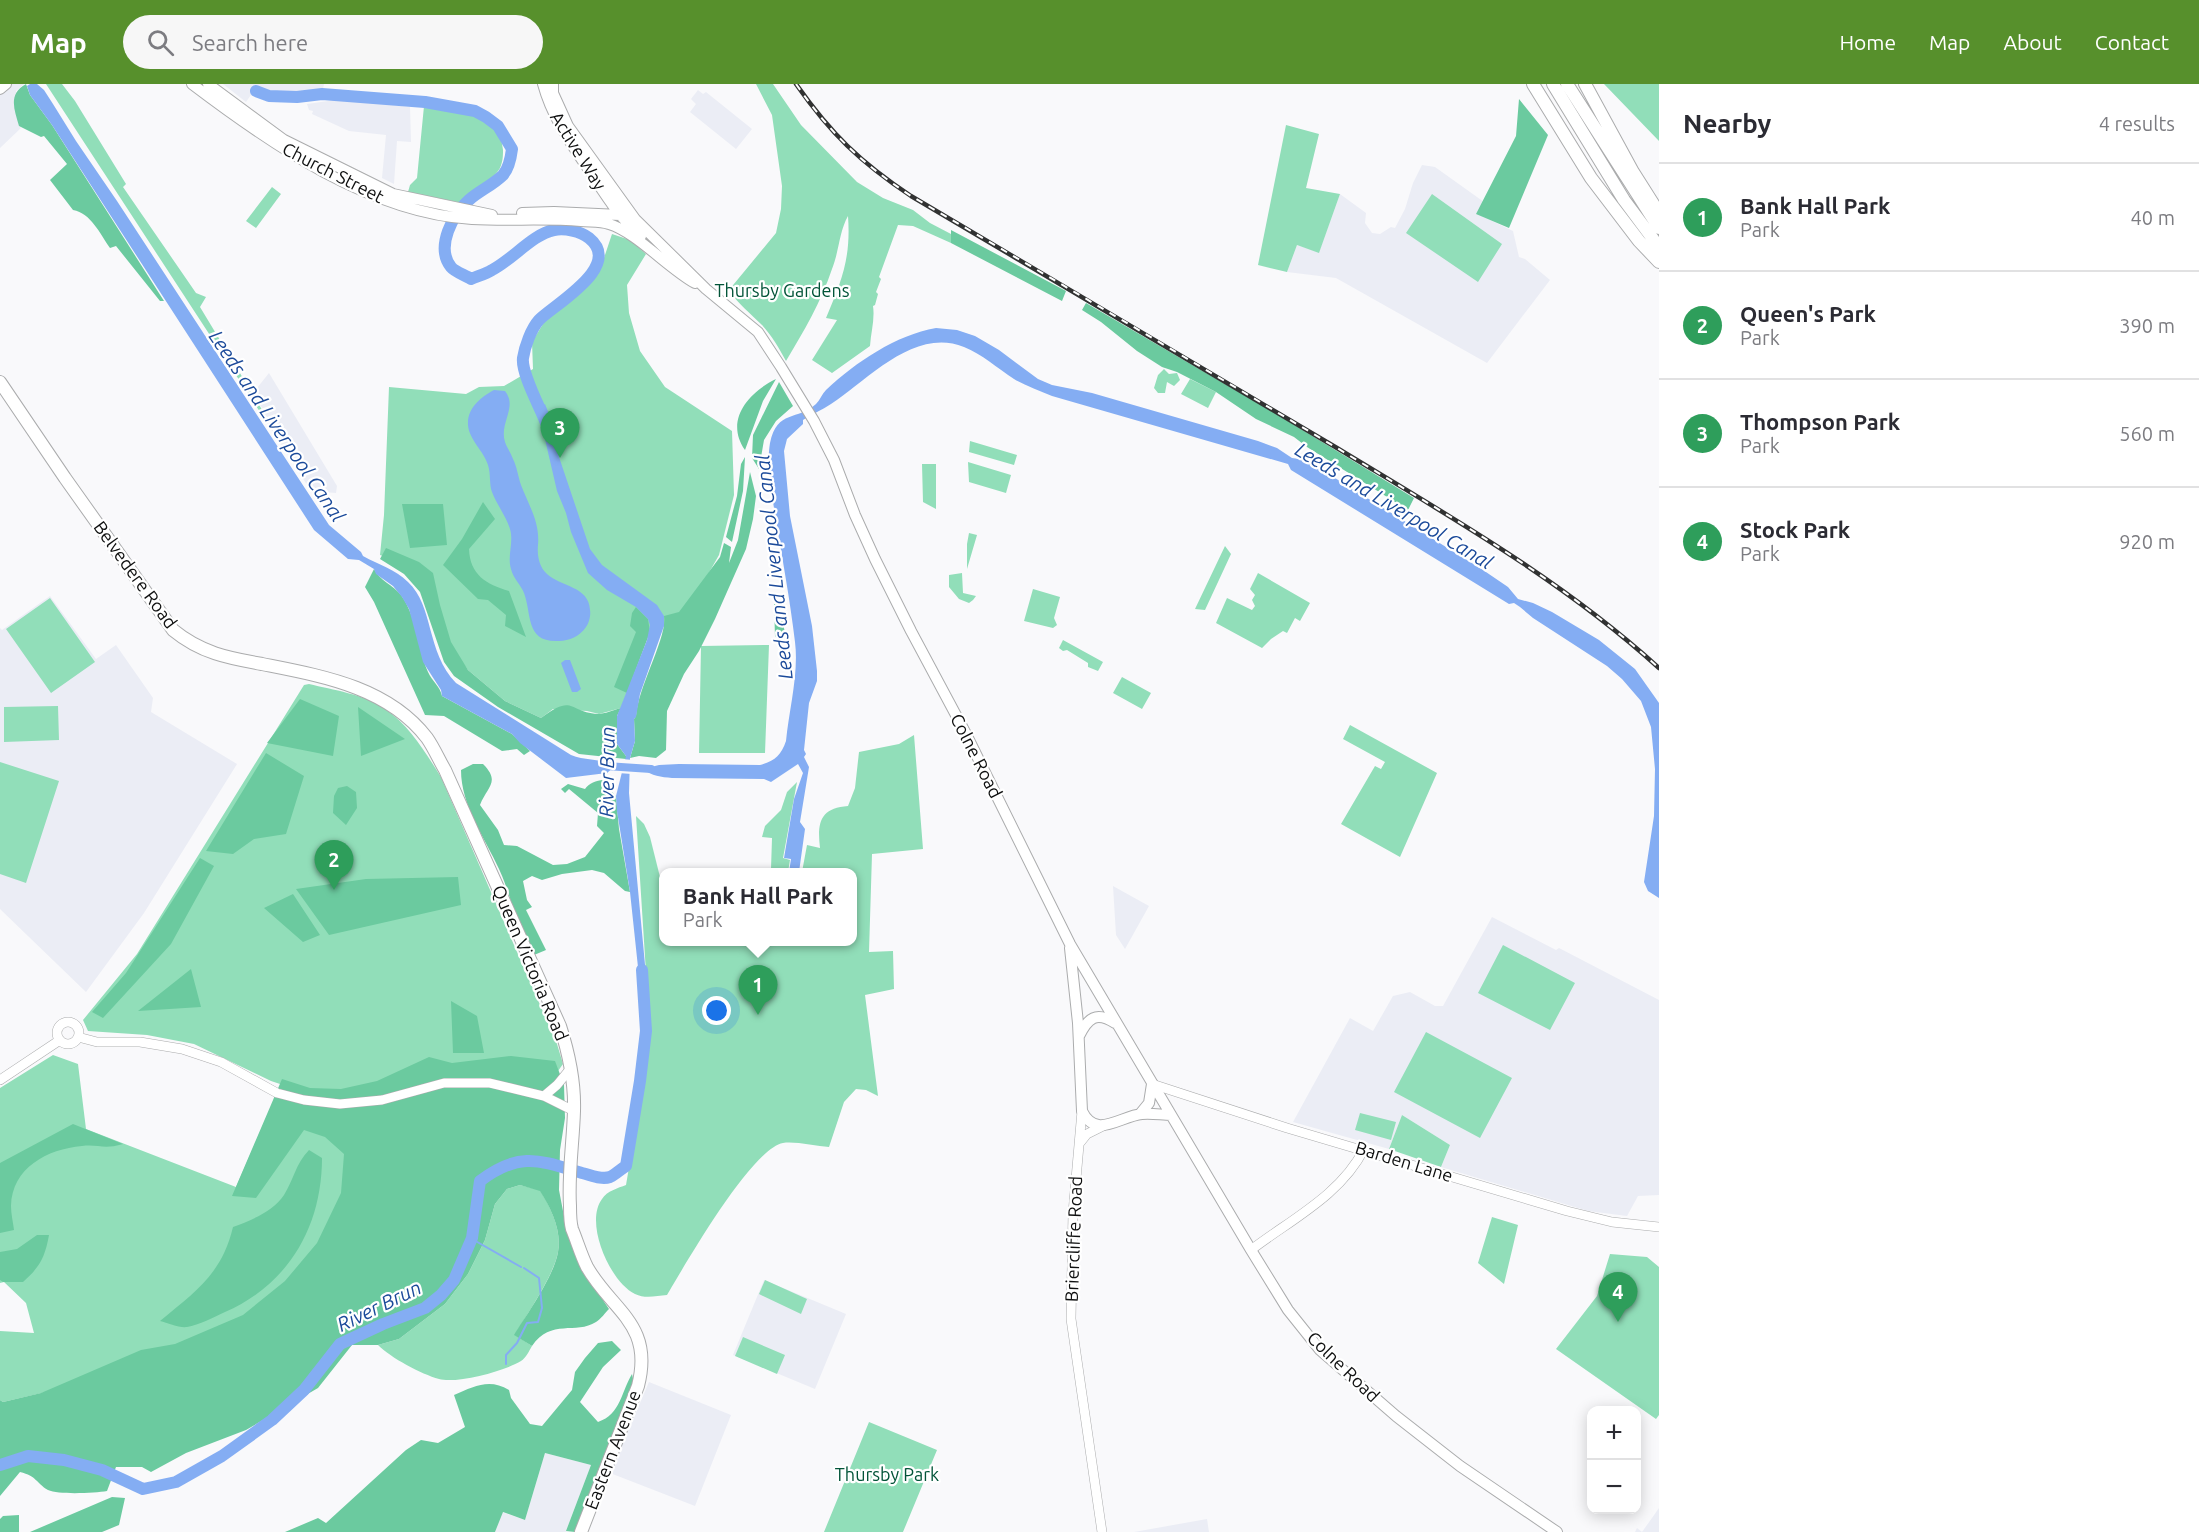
<!DOCTYPE html>
<meta charset="utf-8">
<style>
:root{--surface:#fff;--page:#f7f7f7;--text:#2b2b33;--muted:#7c7c81;--line:#e1e1e2;--accent:#57902c}
body{margin:0;font-family:Ubuntu,sans-serif;background:var(--page);color:var(--text)}
.controls{position:absolute;right:18px;bottom:18px;display:grid;overflow:hidden;border-radius:12px;box-shadow:0 3px 15px #0003}
.controls button{width:54px;height:54px;display:grid;place-items:center;padding:0;border:0;border-bottom:2px solid var(--line);background:var(--surface);color:var(--text);font:30px sans-serif}
.you{position:absolute;left:717px;top:927px;width:21px;height:21px;margin:-15px;border:4px solid #fff;border-radius:50%;background:#1a73e8;box-shadow:0 0 0 9px #1a73e833}
.badge{display:grid;place-items:center;width:39px;height:39px;border-radius:50%;background:var(--accent);color:#fff;font-size:20px;font-weight:700}
.pin{position:absolute;translate:-50% -50px;filter:drop-shadow(0 2px 3px #0008)}
.pin::after{content:'';position:absolute;top:32px;width:21px;height:18px;background:inherit;clip-path:polygon(0 0,100% 0,50% 100%)}
.popup{position:absolute;left:659px;top:784px;width:198px;height:78px;box-sizing:border-box;display:grid;place-content:center;border-radius:12px;background:var(--surface);filter:drop-shadow(0 2px 4px #0005);font-size:20px;white-space:nowrap;color:var(--muted)}
.popup b{font-size:22px;color:var(--text)}
.popup::after{content:'';position:absolute;left:50%;top:100%;margin-left:-12px;border:12px solid transparent;border-top-color:var(--surface)}
.list{margin:0;padding:0;list-style:none}
h2{display:flex;justify-content:space-between;align-items:center;height:78px;margin:0;padding:0 24px;font-size:26px}
h2 small{font-size:20px;font-weight:400;color:var(--muted)}
.list li{display:grid;grid-template-columns:39px 1fr auto;gap:18px;align-items:center;box-sizing:border-box;height:108px;padding:0 24px;border-top:2px solid var(--line)}
.list b{display:block;font-size:22px;white-space:nowrap}
.list p{margin:0;font-size:20px;white-space:nowrap;color:var(--muted)}
.list em{font-size:20px;font-style:normal;color:var(--muted)}
.icon{flex:none;width:33px;height:33px;fill:none;stroke:currentColor;stroke-width:2;stroke-linecap:round;stroke-linejoin:round}
.map{position:relative;flex:none;width:1659px;height:1448px;overflow:hidden}
header{display:flex;align-items:center;gap:36px;box-sizing:border-box;height:84px;padding:0 30px;background:var(--accent);color:#fff}
header strong{font-size:28px}
nav{display:flex;gap:33px;margin-inline-start:auto;font-size:21px}
.search{width:420px;height:54px;background:var(--page);display:flex;align-items:center;gap:15px;box-sizing:border-box;padding:0 21px;border-radius:33px;color:var(--muted);font-size:22px}
main{display:flex}
aside{flex:1;background:var(--surface)}
.map>svg:first-child{display:block}
.built{fill:#ebedf5}
.green{fill:#91deb9}
.forest{fill:#6bca9f}
.water{fill:#84adf3}
.pier{fill:#f9f9fb}
.lines{fill:none;stroke-linecap:round;stroke-linejoin:round}
.stream{stroke:#84adf3;stroke-width:2}
.canal{stroke:#84adf3;stroke-width:8}
.river{stroke:#84adf3;stroke-width:12}
.secondary-casing{stroke:#abacad;stroke-width:10}
.primary-casing{stroke:#abacad;stroke-width:12}
.highway-casing{stroke:#abacad;stroke-width:14}
.secondary{stroke:#fff;stroke-width:9}
.primary{stroke:#fff;stroke-width:10}
.highway{stroke:#fff;stroke-width:12}
.rail-casing{stroke:#313232;stroke-width:4.5}
.rail{stroke:#fff;stroke-width:2;stroke-dasharray:7;stroke-linecap:butt}
.labels{text-anchor:middle;stroke-width:4.5;stroke-linejoin:round;paint-order:stroke}
.street-label{font-size:18px;fill:#0f1010;stroke:#fff}
.park-label{font-size:18px;fill:#025438;stroke:#fff}
.water-label{font-size:20px;font-style:italic;fill:#1b4a9a;stroke:#fff}
</style>
<header>
<strong>Map</strong>
<div class="search"><svg class="icon" aria-label="search" viewBox="0 0 24 24"><circle cx="10" cy="10" r="6"/><path d="M15 15l6 6"/></svg>Search here</div>
<nav><a>Home</a><a>Map</a><a>About</a><a>Contact</a></nav>
</header>
<main>
<div class="map">
<svg width="1659" height="1448" viewBox="0 0 1659 1448">
<rect width="100%" height="100%" fill="#f9f9fb"/>
<path class="built" d="M0 0H24L16 7 19 42 21 44 0 64Z
M223 0H324L323 5 301 9H276L257 2 246 18Z
M698 6 703 10 706 8 752 45 736 65 690 28 696 20 691 15Z
M342 15 410 23 411 58 397 57 394 100 382 94 386 51 349 47 312 30 313 27 309 26 307 20Z
M1422 81 1435 83 1491 123 1484 133 1513 147 1519 173 1525 175 1550 196 1487 279 1336 194 1287 188 1297 161 1319 168 1340 110 1366 129 1365 139 1372 149 1380 150 1391 143 1395 144 1405 125 1413 99Z
M269 289 337 402 336 409 311 407 262 331 265 329 253 309Z
M50 512 96 575 116 561 153 614 151 628 237 680 144 829 86 908 0 825V544L2 546Z
M1113 802 1149 822 1125 865 1116 851Z
M1492 833 1556 866 1559 864 1659 916V1111L1638 1112 1627 1132 1588 1127 1441 1083 1450 1061 1402 1031 1389 1065 1293 1038 1350 934 1373 947 1393 912 1410 908 1435 922H1443Z
M764 1196 846 1230 815 1305 733 1271Z
M649 1298 731 1331 695 1422 610 1389Z
M545 1369 591 1381 566 1447 567 1448H495L502 1428 525 1436Z
M1659 1424V1448H1635L1637 1444 1642 1448Z
M1207 1435 1209 1448H1134Z"/>
<path class="green" d="M46 0H62L75 17 126 100 123 103 196 209 206 213 200 223 264 329 262 331Z
M756 0H773L801 41 857 98 883 114 913 126 930 139 951 150V159L913 142 898 141 879 193 881 195 876 208 878 210 875 221 873 222C875 235 871 248 870 262L832 289 812 276 837 236 826 234C842 196 851 174 848 132 839 148 839 168 832 185 821 218 804 247 786 277 779 264 772 252 762 241 750 229 738 220 729 206L776 149 781 125 782 102 772 31Z
M1604 0H1659V57Z
M424 22C453 27 501 27 503 66 503 72 503 77 500 84 494 95 472 109 462 119L408 108 410 101 417 94Z
M1286 41 1319 50 1306 104 1340 110 1319 169 1297 161 1287 188 1258 181Z
M272 103 281 110 256 144 246 137Z
M1432 110 1502 160 1478 198 1406 149Z
M612 150 630 156 646 170 627 201 629 229 640 267 665 303 732 347 734 411 719 471 686 529 648 552 621 624 599 630 587 627 553 625 541 634 505 617 468 586 447 558 431 490 380 471 384 431 389 303 466 310 479 303 504 302 533 285 532 258 546 235 584 203 601 183Z
M1164 285 1169 290 1177 289 1180 296 1174 302 1167 298 1165 309H1158L1154 304 1158 291Z
M1190 295 1216 308 1208 324 1181 310Z
M970 357 1017 371 1014 381 969 368Z
M968 378 1011 391 1006 409 969 398Z
M922 380H936V425L923 418Z
M969 449 977 451 967 485V460Z
M1225 462 1231 470 1205 526 1195 525Z
M962 489 963 509 976 512 973 516 969 519 959 515 949 503V491Z
M1258 489 1310 519 1300 537 1295 534 1287 549 1283 547 1271 555 1262 564 1216 539 1227 514 1252 526 1255 522 1252 516 1255 511 1250 505Z
M1033 505 1060 513 1054 534 1057 541 1053 544 1024 537Z
M50 514 95 578 51 609 6 545Z
M1063 556 1103 578 1098 587 1088 583V579L1067 566 1063 567 1059 564Z
M769 561 765 669H699L701 562Z
M1122 593 1151 609 1142 625 1113 609Z
M309 600C333 606 364 610 385 625 410 642 425 668 441 693L557 960 563 980 553 994 350 1013 304 1008 271 997 194 960 147 951 88 947 83 936 137 870 304 601Z
M58 622 59 656 4 658V623Z
M1350 641 1437 689 1400 773 1341 740 1375 682 1381 685 1385 678 1343 655Z
M914 651 923 765 872 770 869 868 893 867 894 905 865 911 878 1012 866 1006 856 1005 844 1018 829 1063C816 1062 794 1057 783 1059 751 1065 685 1181 667 1211 656 1212 645 1215 635 1210 610 1198 584 1139 602 1115 607 1107 618 1104 626 1101L649 966 650 951 636 732 644 740 650 753 663 805 664 858H852V788H802L807 761 820 764C817 739 820 724 848 722L855 704 859 668 899 660Z
M0 678 59 697 26 799 0 790Z
M797 698 783 774 790 776 788 788H756L757 786 771 785 772 754 762 753 765 742 781 726 787 708Z
M1503 861 1575 899 1550 946 1478 909Z
M1426 948 1512 994 1480 1054 1394 1008Z
M53 971 78 980 86 1045 236 1103 277 1009 382 1016 337 1195 210 1270 3 1318 0 1316V1247L34 1249 26 1219 4 1198 0 1199V1004Z
M1360 1029 1396 1038 1391 1056 1355 1046Z
M1402 1031 1450 1061 1441 1083 1389 1065Z
M520 1101 540 1106C551 1124 562 1147 558 1168 554 1191 527 1230 515 1251L532 1262C529 1267 526 1274 521 1277 505 1287 456 1300 439 1295 421 1290 391 1274 378 1261L399 1255 445 1220 468 1190 485 1156 495 1120 507 1105Z
M1492 1133 1518 1141 1504 1200 1478 1179Z
M1610 1170 1647 1173 1659 1183V1331L1656 1335 1556 1265 1597 1212Z
M765 1196 807 1215 801 1230 759 1210Z
M743 1253 785 1271 777 1290 735 1272Z
M869 1338 937 1366 903 1448H824Z"/>
<path class="forest" d="M26 0 30 11 52 41 164 217H160L116 162 110 164C100 150 91 129 73 126L50 96 67 80 44 52 41 53 19 42C14 25 8 10 26 0Z
M1519 15 1548 51 1509 144 1476 130 1516 52Z
M951 146 1066 207 1062 217 951 159Z
M1086 219 1273 328 1414 414 1408 426 1307 363 1294 353 1256 335 1216 308 1177 288 1162 283 1137 267 1101 238 1082 226Z
M776 295 763 317 745 366C724 336 749 308 776 295Z
M779 298 793 322 776 337 764 356 759 385 752 374 753 351Z
M745 373 743 407 732 458 726 453 737 412 741 380Z
M750 388 756 412 753 435 746 465 715 535 699 567 684 590 667 627 666 666 656 674 639 672 630 674 635 657 634 635 636 632C638 603 668 552 664 532L679 528 720 473 724 459 731 463 729 479 738 456Z
M483 418 495 435 469 465C470 491 486 500 509 507L526 553 505 542 506 531 488 516 478 515 443 481 462 455Z
M402 420H443L447 461 410 464Z
M386 464 419 478 433 489 440 521 451 558 468 586 505 617 541 634C574 609 568 628 598 630 604 630 614 626 621 624L617 632V660L626 672V675L579 670 498 623 454 592 444 578 420 508 404 490 380 475Z
M374 485C379 496 393 501 401 511 417 533 417 563 428 588 432 597 440 602 442 612L512 650 530 667 524 671 517 665 502 667 444 632 425 631 374 518 365 503Z
M774 520H779L785 549 784 561 775 552Z
M636 523 648 535 650 548 627 609 614 603 636 548 630 542 632 529Z
M300 615 339 632 333 672 267 659Z
M358 623 405 655 361 672Z
M266 669 304 692 286 750 254 755 233 770 206 767Z
M473 680H483C501 698 487 703 480 721L498 746 504 761 517 762 553 781 567 780 585 773 604 749 597 742 598 729 569 705 565 709 561 705 568 700 585 705C590 698 601 694 610 697L608 704 616 712 619 745 630 808 625 807 604 789 592 786 562 790 542 796 532 792 523 797 527 816 532 823 526 826 546 866 534 871C529 860 522 849 518 837 511 820 507 802 499 785 485 754 461 722 461 686Z
M347 702 356 708 357 724 346 741 333 729 334 712 338 704Z
M200 774 214 782 171 860 103 934 92 928 126 889Z
M458 793 461 821 329 851 296 805 366 795Z
M293 810 320 851 303 858 264 824Z
M191 885 201 923 138 927Z
M451 917 477 932 484 969H453Z
M511 972 555 977 564 1001 565 1034 560 1066 559 1106 567 1148 582 1185 609 1225C605 1229 601 1235 596 1238 576 1251 551 1234 532 1262L514 1251C527 1230 554 1192 558 1168 562 1147 551 1124 540 1107L520 1101 507 1105 495 1120 485 1156 468 1190 445 1220 399 1255 378 1261H352L318 1304 246 1346 186 1369 151 1388 142 1383H116L107 1407C95 1409 59 1411 48 1406 36 1399 37 1392 20 1388L0 1412V1316L3 1318 41 1309 141 1266 175 1260 243 1231 285 1197 317 1159 341 1109 344 1070 325 1053 304 1046 256 1114 232 1112 282 995 310 1004 341 1005 377 997 429 973 452 979Z
M73 1040 123 1060C103 1066 99 1060 82 1062 47 1065 12 1084 11 1122 11 1130 13 1138 14 1146L0 1149V1079Z
M309 1066 322 1074C322 1142 289 1200 225 1228 214 1233 199 1241 187 1243 179 1244 168 1239 160 1237 195 1208 222 1190 233 1143 251 1136 273 1128 284 1111 294 1095 295 1081 309 1066Z
M37 1151H49C45 1173 40 1183 23 1198H3L0 1196V1168L17 1165Z
M612 1257 621 1266 603 1283 580 1318 598 1338C621 1330 621 1308 632 1290L634 1299 575 1448 566 1447 591 1381 545 1369 525 1436 503 1428 495 1448H285L318 1434 326 1439 406 1366 421 1356 438 1359 465 1343 454 1311C474 1302 490 1294 509 1306L511 1314 530 1340 542 1342 572 1306 575 1288 585 1274 598 1259Z
M112 1413 125 1414 119 1441 102 1448H30Z
M19 1431V1448H0V1435L3 1432Z"/>
<path class="water" d="M30 0H37L44 6 53 20 76 57 117 117 329 441 361 468 363 472C379 481 395 485 408 498 434 522 426 568 456 599L571 671C585 677 602 674 615 682L607 689 566 694 520 659 512 650 442 612 441 606 423 578 409 525 402 513 393 502 376 490 374 485 359 476 348 475 314 446 52 41 30 11 27 2Z
M936 244 957 246 975 252 999 266 1038 295 1052 301 1092 309 1258 357 1277 364 1292 374 1306 376 1483 486 1508 503 1518 515 1533 519 1552 528 1599 556 1635 585 1659 619V814L1648 807 1644 798 1654 732 1655 685 1651 643 1641 617 1622 595 1607 582 1533 534 1520 523 1514 519 1509 520 1291 386 1288 380 1052 312C1039 306 1026 302 1014 295 997 284 982 270 964 263 914 243 868 296 831 320 822 326 812 330 803 336V340L787 355 784 367 790 432 812 542 817 587V597L809 619 804 666 806 670 804 673 809 683 800 738 805 745 799 788H789L791 775 784 774 794 715 803 689 798 680 771 698 764 695 672 694C661 693 652 692 643 685L659 681 679 680 760 681C774 677 781 672 786 657 789 626 799 589 795 558 790 515 782 473 775 431 772 408 766 383 770 359 777 325 798 337 816 320 820 316 822 310 826 306 856 278 896 251 936 244Z
M494 306 505 307C518 323 499 339 505 358 507 364 511 369 513 375 517 383 518 392 521 401 529 422 540 438 538 461 537 471 539 483 547 490 561 503 589 502 590 526 591 531 589 539 586 543 580 552 569 557 559 557 525 559 532 530 524 509 521 501 513 494 511 485 507 472 514 458 510 445 506 432 497 421 492 408 489 400 491 390 488 381 484 367 469 356 468 341 467 324 481 313 494 306Z
M545 320 556 348 559 373 590 465 602 481 657 521 664 532V542L640 610 636 633 634 635 635 657 630 674 629 709 647 902H640L630 808 617 727 616 712 626 672 617 660V632L647 556 650 541 648 535 636 523 607 506 588 489 571 448 566 429 557 407 538 325Z
M565 576H570L581 605 577 608H572L561 579Z"/>
<path class="pier" d="M622 675 633 676 632 690 618 689Z"/>
<g class="lines">
<path class="stream" d="M472 1155 521 1183
M506 1280V1271L517 1259 527 1239 538 1238 542 1224 539 1194 524 1184"/>
<path class="canal" d="M606 682 651 685"/>
<path class="river" d="M256 7 269 12 297 13 322 10 425 18 475 27 486 33 498 42 512 65C511 73 509 84 503 91 493 101 479 107 469 116 453 130 435 163 451 183 455 188 465 191 471 195 478 192 486 190 492 186 512 176 533 150 554 146 565 144 580 147 589 154 624 182 555 220 539 236 531 245 525 262 523 274 521 289 540 323 546 339
M0 1381 28 1372 64 1376 102 1386 143 1405 176 1398 222 1372 272 1336 304 1306 340 1260 383 1240 425 1224 441 1211 454 1196 472 1154 480 1097C520 1067 539 1076 582 1089 591 1091 601 1096 610 1093 616 1090 621 1085 626 1082L640 997 646 947 642 886"/>
<defs>
<path id="secondary" d="M57 949a11 11 0 1 1 22 0a11 11 0 1 1-22 0Z
M78 953 97 958H140L182 965 221 978 277 1009 304 1016 340 1020 382 1016 444 999H490L544 1012 574 1027
M0 996 60 956
M1152 1000 1287 1044 1567 1127 1612 1138 1659 1143
M544 1012 557 1001 571 984
M1082 1027 1073 1129 1071 1235 1102 1448
M1079 1060 1087 1050 1103 1042
M1251 1166C1290 1136 1341 1111 1364 1065"/>
<path id="primary" d="M192 0C271 60 370 129 472 135 508 137 545 134 581 137 590 138 600 137 609 140 636 148 668 184 695 199
M208 0 284 56 393 110 492 131
M543 0C552 33 570 58 589 86 605 110 619 134 641 152
M553 0V9L568 42 635 135 706 205 758 248 781 283 814 337 834 376 855 431 875 475 911 547 965 648 1070 860 1251 1166 1288 1226 1320 1266 1396 1332 1460 1382 1557 1448
M0 5 6 0
M522 129 554 128 620 131 635 135
M1070 864 1078 939 1082 1027C1096 1056 1120 1032 1142 1030 1152 1029 1162 1031 1171 1031
M1079 952C1088 934 1096 927 1115 939
M1140 1030 1149 1019 1152 1000"/>
<path id="highway" d="M1533 0 1591 94 1639 157 1659 178
M1553 0 1624 116 1659 163
M1567 0 1659 144
M1585 0 1633 88 1659 129
M0 298 65 394 173 546C201 569 228 574 262 580 322 592 388 603 427 654 434 664 439 676 445 686L560 942C569 970 575 997 574 1027 573 1059 568 1090 570 1122 570 1130 570 1138 572 1145 577 1157 581 1171 587 1183 612 1227 654 1240 638 1302L581 1448"/>
</defs>
<use href="#secondary" class="secondary-casing"/>
<use href="#primary" class="primary-casing"/>
<use href="#highway" class="highway-casing"/>
<use href="#secondary" class="secondary"/>
<use href="#primary" class="primary"/>
<use href="#highway" class="highway"/>
<defs>
<path id="rail" d="M796 0C831 50 860 78 911 112 1053 195 1195 279 1337 364 1449 432 1562 496 1659 584"/>
</defs>
<use href="#rail" class="rail-casing"/>
<use href="#rail" class="rail"/>
</g>
<g class="labels">
<g class="street-label">
<text transform="translate(578 67) rotate(58)" y="6">Active Way</text>
<text transform="translate(333 89) rotate(27)" y="6">Church Street</text>
<text transform="translate(135 491) rotate(54)" y="6">Belvedere Road</text>
<text transform="translate(976 672) rotate(63)" y="6">Colne Road</text>
<text transform="translate(530 879) rotate(67)" y="6">Queen Victoria Road</text>
<text transform="translate(1404 1078) rotate(17)" y="6">Barden Lane</text>
<text transform="translate(1074 1155) rotate(-88)" y="6">Briercliffe Road</text>
<text transform="translate(1343 1283) rotate(44)" y="6">Colne Road</text>
<text transform="translate(613 1366) rotate(-69)" y="6">Eastern Avenue</text>
</g>
<g class="park-label">
<text x="782" y="213">Thursby Gardens</text>
<text x="887" y="1397">Thursby Park</text>
</g>
<g class="water-label">
<text transform="translate(277 342) rotate(56)" y="7">Leeds and Liverpool Canal</text>
<text transform="translate(1394 422) rotate(31)" y="7">Leeds and Liverpool Canal</text>
<text transform="translate(774 483) rotate(-96)" y="7">Leeds and Liverpool Canal</text>
<text transform="translate(607 688) rotate(-89)" y="7">River Brun</text>
<text transform="translate(379 1222) rotate(-26)" y="7">River Brun</text>
</g>
</g>
</svg>
<div class="controls">
<button>+</button>
<button>−</button>
</div>
<div class="you"></div>
<div class="pin badge" style="left:758px;top:931px;background:#2e9e5b">1</div>
<div class="popup"><b>Bank Hall Park</b>Park</div>
<div class="pin badge" style="left:334px;top:806px;background:#2e9e5b">2</div>
<div class="pin badge" style="left:560px;top:374px;background:#2e9e5b">3</div>
<div class="pin badge" style="left:1618px;top:1238px;background:#2e9e5b">4</div>
</div>
<aside>
<h2>Nearby<small>4 results</small></h2>
<ul class="list">
<li><span class="badge" style="background:#2e9e5b">1</span><div><b>Bank Hall Park</b><p>Park</p></div><em>40 m</em></li>
<li><span class="badge" style="background:#2e9e5b">2</span><div><b>Queen's Park</b><p>Park</p></div><em>390 m</em></li>
<li><span class="badge" style="background:#2e9e5b">3</span><div><b>Thompson Park</b><p>Park</p></div><em>560 m</em></li>
<li><span class="badge" style="background:#2e9e5b">4</span><div><b>Stock Park</b><p>Park</p></div><em>920 m</em></li>
</ul>
</aside>
</main>
